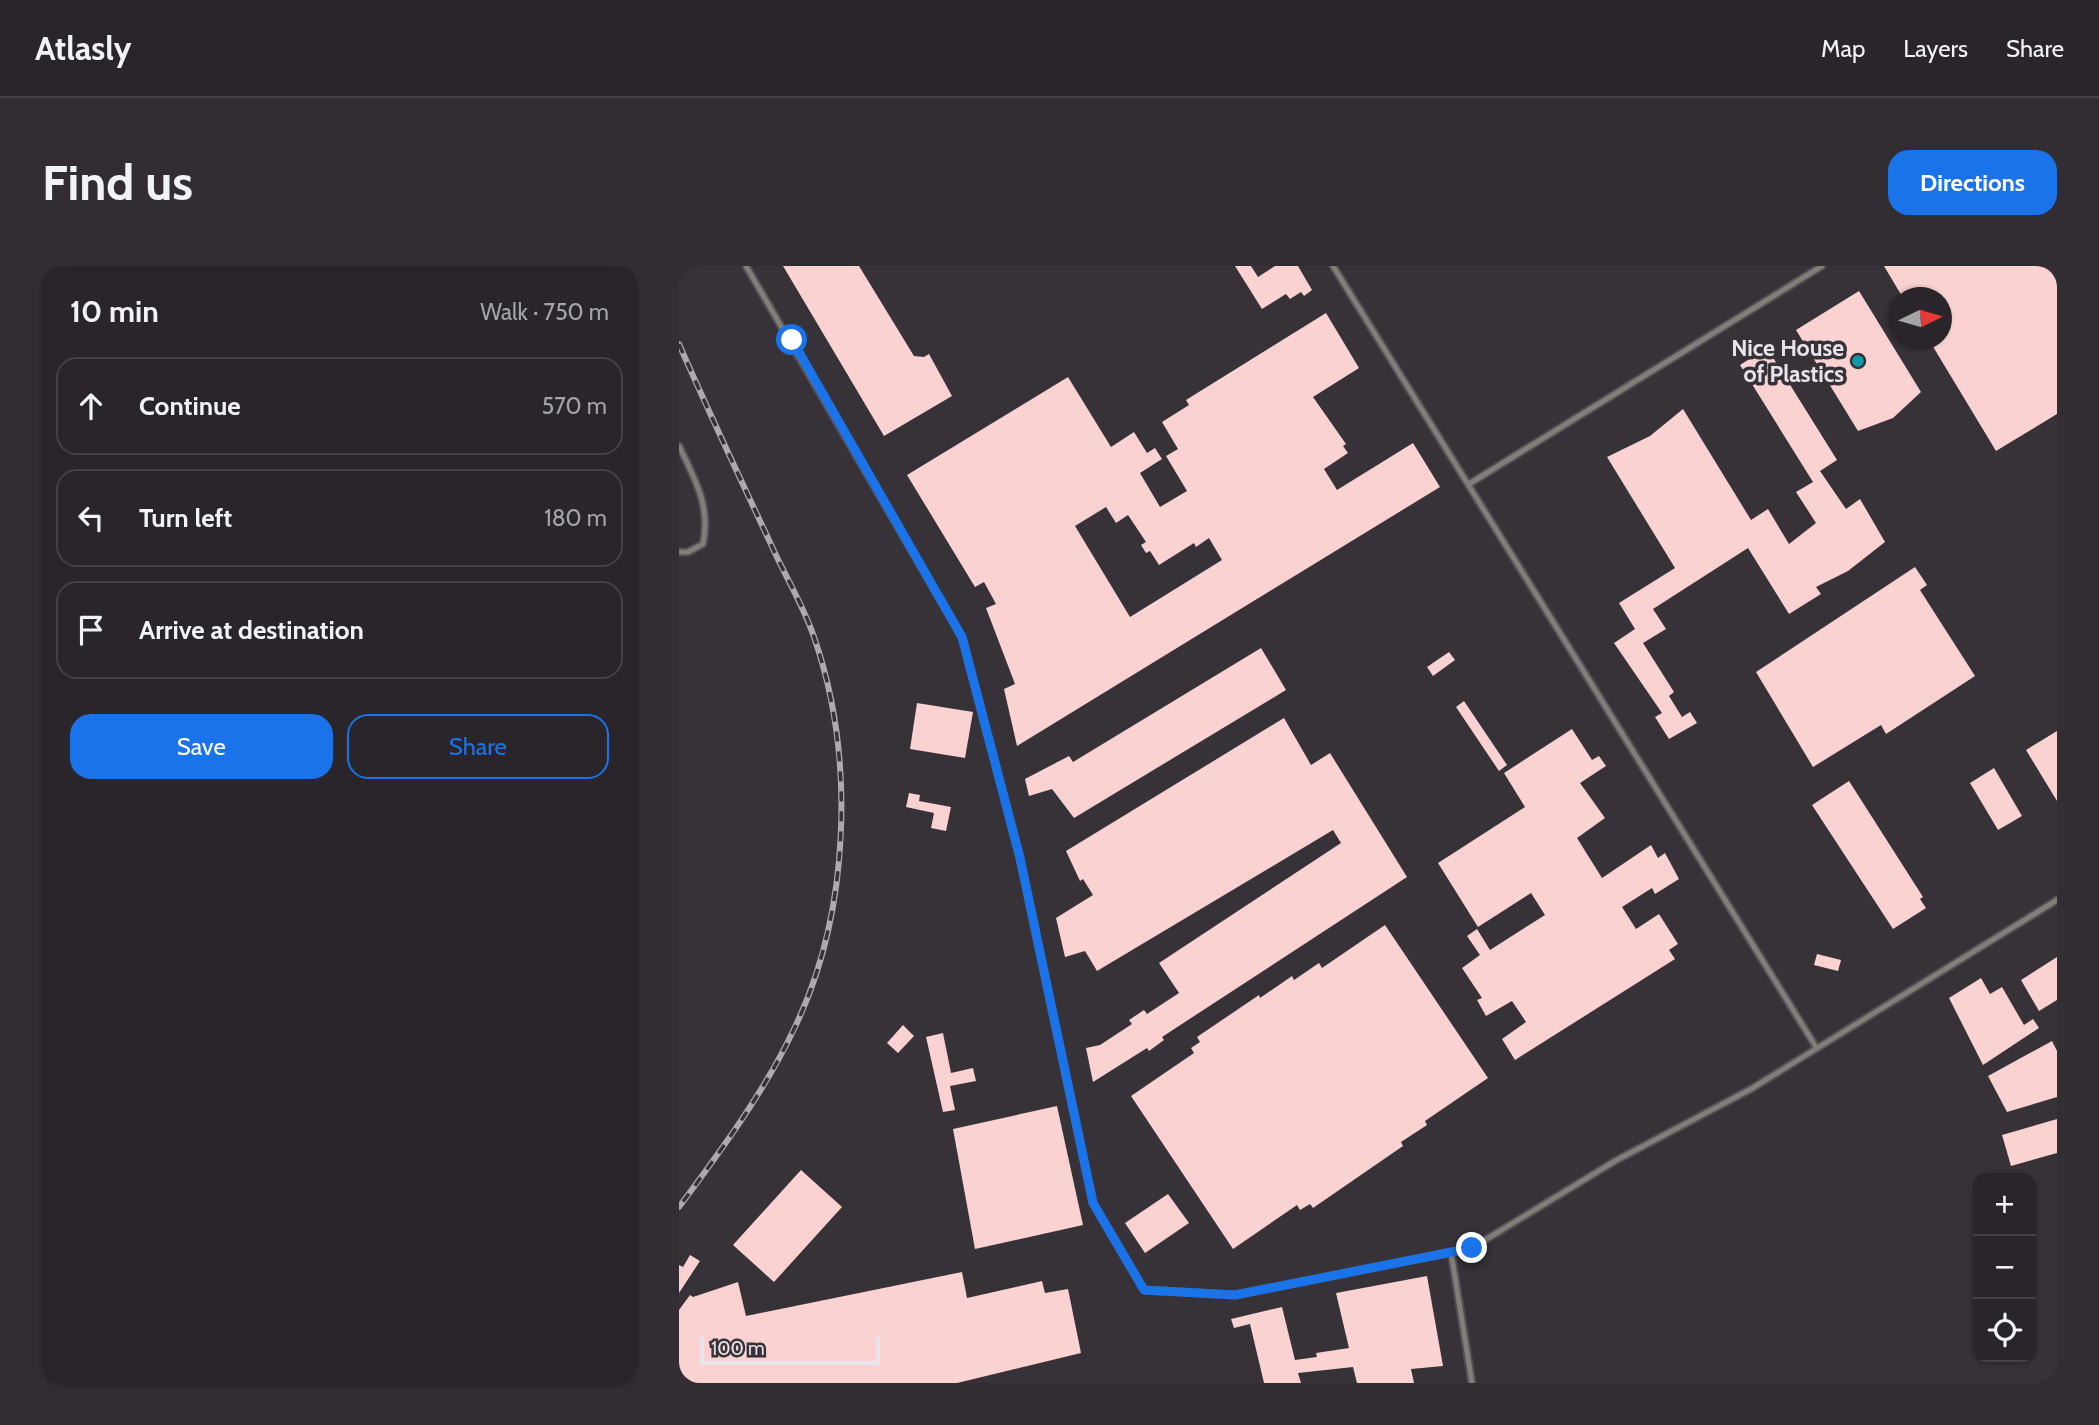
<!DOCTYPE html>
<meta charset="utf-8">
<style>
:root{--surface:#29252a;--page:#312d32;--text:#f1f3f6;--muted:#a5a5a8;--line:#454247;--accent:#1a73e8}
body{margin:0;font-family:Cabin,sans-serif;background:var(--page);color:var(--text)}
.controls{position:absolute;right:21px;bottom:21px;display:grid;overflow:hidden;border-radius:14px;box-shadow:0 2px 5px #0004}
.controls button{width:63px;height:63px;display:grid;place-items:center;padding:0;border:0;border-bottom:2px solid var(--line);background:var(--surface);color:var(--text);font:35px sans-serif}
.compass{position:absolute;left:1210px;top:21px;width:63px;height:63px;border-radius:50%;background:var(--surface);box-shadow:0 2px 5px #0004;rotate:85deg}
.scale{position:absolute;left:21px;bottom:18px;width:180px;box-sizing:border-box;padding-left:7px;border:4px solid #e9e4e9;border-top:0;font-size:19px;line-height:24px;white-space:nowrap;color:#e9e4e9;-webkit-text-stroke:5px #373138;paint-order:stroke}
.stop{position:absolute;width:21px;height:21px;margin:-16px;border:5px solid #1a73e8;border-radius:50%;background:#fff}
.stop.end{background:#1a73e8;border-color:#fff;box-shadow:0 2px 7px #0008}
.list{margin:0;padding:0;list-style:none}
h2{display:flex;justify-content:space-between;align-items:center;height:91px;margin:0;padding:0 28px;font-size:30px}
h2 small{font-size:23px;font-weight:400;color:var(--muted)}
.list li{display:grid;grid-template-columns:46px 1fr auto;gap:21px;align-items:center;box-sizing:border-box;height:98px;margin:0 14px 14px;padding:0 14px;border:2px solid var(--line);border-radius:21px}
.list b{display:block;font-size:26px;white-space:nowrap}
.list em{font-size:23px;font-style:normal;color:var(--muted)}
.actions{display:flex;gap:14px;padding:21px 28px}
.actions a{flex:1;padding:16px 0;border:2px solid var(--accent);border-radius:21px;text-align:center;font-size:24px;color:var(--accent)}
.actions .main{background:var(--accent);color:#fff}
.icon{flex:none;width:38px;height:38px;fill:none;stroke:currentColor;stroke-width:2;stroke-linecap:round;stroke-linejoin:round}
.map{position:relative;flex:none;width:1378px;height:1117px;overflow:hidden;border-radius:21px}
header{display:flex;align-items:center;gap:42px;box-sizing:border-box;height:98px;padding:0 35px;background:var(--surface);border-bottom:2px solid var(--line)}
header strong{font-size:33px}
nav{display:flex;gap:38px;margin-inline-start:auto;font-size:24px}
.intro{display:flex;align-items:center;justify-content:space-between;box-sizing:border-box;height:168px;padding:0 42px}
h1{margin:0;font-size:49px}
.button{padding:18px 32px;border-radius:21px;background:var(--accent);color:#fff;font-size:24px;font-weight:700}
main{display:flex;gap:42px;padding:0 42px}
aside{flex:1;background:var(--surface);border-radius:21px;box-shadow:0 2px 5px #0004}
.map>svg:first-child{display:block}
.building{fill:#f9d2d1;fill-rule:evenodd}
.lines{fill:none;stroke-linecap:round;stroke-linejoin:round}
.lane-casing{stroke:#534e54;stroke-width:9}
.lane{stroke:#807e79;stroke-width:5}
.rail-casing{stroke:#aea9ae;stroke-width:6}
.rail{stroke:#373138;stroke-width:3.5;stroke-dasharray:10;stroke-linecap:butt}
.route{stroke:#1a73e8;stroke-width:9}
.culture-dot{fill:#0f9aa8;stroke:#373138;stroke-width:2.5}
.labels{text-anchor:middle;stroke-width:7;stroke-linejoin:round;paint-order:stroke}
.poi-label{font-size:23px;font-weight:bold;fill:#e9e4e9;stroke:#373138;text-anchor:end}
</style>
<header>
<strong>Atlasly</strong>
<nav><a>Map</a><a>Layers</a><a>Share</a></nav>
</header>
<div class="intro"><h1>Find us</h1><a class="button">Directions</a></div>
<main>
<aside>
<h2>10 min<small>Walk · 750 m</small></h2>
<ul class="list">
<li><svg class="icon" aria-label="ahead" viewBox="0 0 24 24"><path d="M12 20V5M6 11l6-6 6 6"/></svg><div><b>Continue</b></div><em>570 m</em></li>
<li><svg class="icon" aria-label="left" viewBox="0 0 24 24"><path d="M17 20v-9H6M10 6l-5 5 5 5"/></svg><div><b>Turn left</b></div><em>180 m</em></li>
<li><svg class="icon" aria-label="arrive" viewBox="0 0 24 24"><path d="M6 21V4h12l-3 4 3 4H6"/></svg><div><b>Arrive at destination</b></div></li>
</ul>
<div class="actions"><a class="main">Save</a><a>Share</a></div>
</aside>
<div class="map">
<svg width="1378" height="1117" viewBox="0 0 1378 1117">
<rect width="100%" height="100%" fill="#373138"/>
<path class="building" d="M104 0H180L235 90 245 91 250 88 273 130 205 170Z
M556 0H572L579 11 596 0H619L633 24 625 30 622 26 611 33 607 28 583 43Z
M1205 0H1378V148L1317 185 1250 74H1263V32H1224Z
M1180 25 1242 126 1214 152 1179 165 1117 64Z
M647 47 680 102 634 131 667 178 664 180 669 187 645 203 658 224 734 177 761 221 338 480 325 423 336 418 307 342 317 338 305 316 296 321 228 209 389 111 432 181 455 166 468 187 476 182 483 193 461 207 481 241 508 225 487 190 499 183 483 156 510 139 507 134ZM427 241 437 257 449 249 467 276 462 279 467 287 471 285 480 299 515 277 517 281 530 272 543 294 451 351 396 260Z
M1088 82 1158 194 1141 205 1167 243 1181 233 1206 276 1169 305 1137 321 1142 328 1110 348 1069 282 974 343 987 363 964 377 995 426 990 430 1003 451 1011 446 1018 457 990 473 976 451 983 447 935 377 956 363 940 337 996 302 928 191 971 170 1004 143 1072 254 1089 243 1110 278 1137 257 1117 226 1134 216 1061 99Z
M1236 301 1248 319 1241 324 1296 410 1207 468 1202 459 1134 501 1077 406Z
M582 382 607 424 395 552 373 523 350 530 346 513 390 490 394 496Z
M770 386 776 394 754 410 748 401Z
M785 435 828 499 820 505 777 441Z
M238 437 294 446 286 492 231 483Z
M605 452 632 499 651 487 728 611 483 771 485 774 470 785 468 782 414 816 407 782 421 779 453 758 450 754 465 744 468 748 500 727 480 697 662 577 654 564 418 705 406 685 386 691 377 652 414 629 404 613 401 615 387 585Z
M893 463 913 494 920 490 927 500 901 517 926 552 898 572 923 612 972 579 979 592 986 587 1000 613 976 628 973 622 943 641 957 663 980 648 999 678 990 684 996 693 836 794 823 773 847 756 833 735 807 750 798 734 803 732 783 702 801 689 788 670 798 663 811 684 866 649 852 627 799 661 759 597 846 541 825 507Z
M1378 465V535L1347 484Z
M1315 502 1343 550 1319 564 1291 517Z
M1170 515 1244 631 1241 633 1247 642 1214 663 1133 539Z
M230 527 241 529 240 535 272 541 267 565 252 562 255 547 227 541Z
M706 659 809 812 746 855 748 859 722 876 724 880 634 942 631 938 621 944 618 939 554 983 452 830 515 787 512 782 521 776 518 771 580 729 581 732 613 710 615 714 640 697 643 702Z
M1138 688 1162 694 1159 705 1135 699Z
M1378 691V734L1360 745 1342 714Z
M1302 712 1311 728 1323 721 1345 759 1354 753 1360 762 1304 799 1270 732Z
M224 759 235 770 219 787 208 777Z
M264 767 272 807 294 802 297 815 271 820 276 844 264 846 247 771Z
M1373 775 1378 785V831L1328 846 1309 810Z
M378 840 404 959 296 983 274 863Z
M1378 853V887L1332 900 1323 869Z
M122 904 163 941 95 1016 54 979Z
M489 928 510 957 466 987 446 957Z
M11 989 21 995 0 1027V999L4 1001Z
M283 1006 288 1032 363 1015 366 1027 389 1023 402 1087 278 1117H0V1044L11 1029 14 1031 59 1016 67 1050Z
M748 1010 764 1100 732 1103 735 1117H678L674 1101 619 1107 622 1117H585L571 1058 555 1062 552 1053 603 1041 616 1094 638 1091 637 1087 670 1082 657 1027Z"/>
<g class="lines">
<defs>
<path id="lane" d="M67 0 283 371 341 592 414 937 465 1024 556 1029 793 982 936 895 1072 823 1378 634
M654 0 1137 781
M0 180C16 213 32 241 24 278L9 286H0
M790 218 1143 0
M772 986 793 1117"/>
</defs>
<use href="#lane" class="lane-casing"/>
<use href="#lane" class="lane"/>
<defs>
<path id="rail" d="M0 78C30 147 63 216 95 285 108 313 125 341 135 371 177 492 171 648 115 763 86 825 41 886 0 941"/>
</defs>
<use href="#rail" class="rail-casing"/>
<use href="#rail" class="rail"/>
</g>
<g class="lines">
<path class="route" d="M113 74 283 371 341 592 414 937 465 1024 556 1029 793 982"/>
</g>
<circle class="culture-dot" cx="1179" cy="95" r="7"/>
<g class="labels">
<g class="poi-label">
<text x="1165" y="90">Nice House<tspan x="1165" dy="26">of Plastics</tspan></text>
</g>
</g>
</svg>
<div class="controls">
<button>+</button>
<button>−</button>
<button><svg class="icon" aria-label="locate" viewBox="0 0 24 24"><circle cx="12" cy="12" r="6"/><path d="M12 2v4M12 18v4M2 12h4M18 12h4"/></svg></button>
</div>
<svg class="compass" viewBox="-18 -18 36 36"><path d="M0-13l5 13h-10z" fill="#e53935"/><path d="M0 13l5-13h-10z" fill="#a5a5a8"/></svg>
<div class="scale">100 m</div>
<div class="stop" style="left:113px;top:74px"></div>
<div class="stop end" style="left:793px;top:982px"></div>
</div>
</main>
